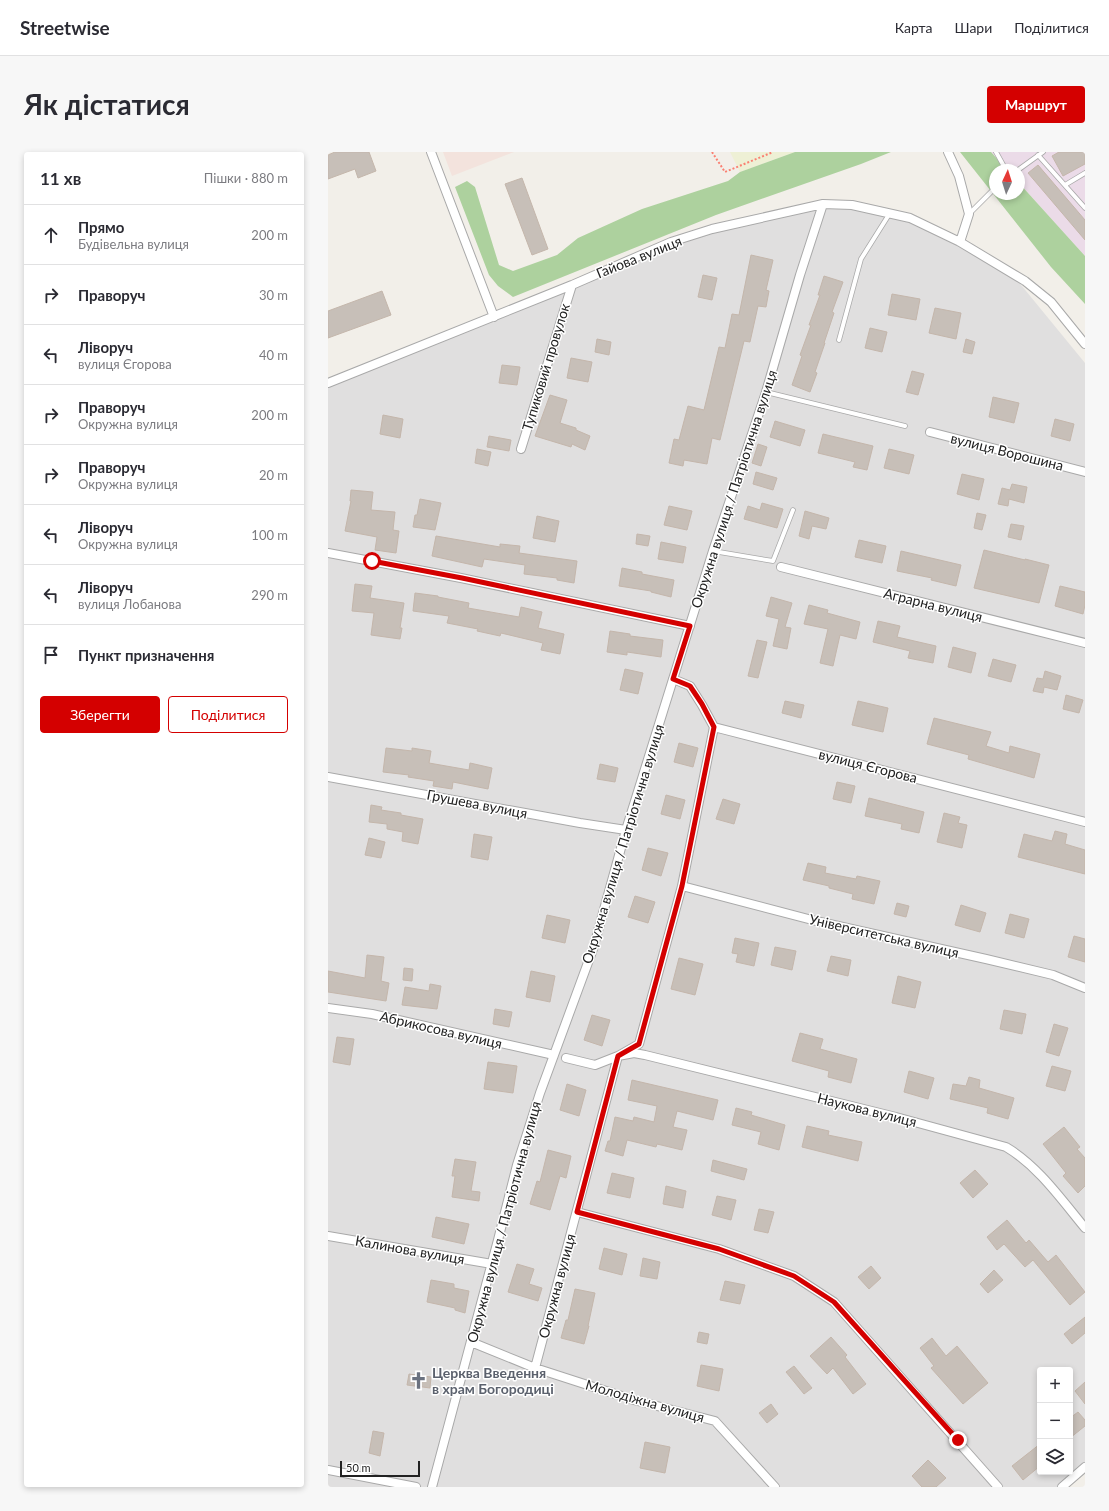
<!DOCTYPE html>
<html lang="uk">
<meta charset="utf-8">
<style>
:root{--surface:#fff;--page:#f7f7f7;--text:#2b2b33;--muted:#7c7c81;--line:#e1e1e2;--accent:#d40000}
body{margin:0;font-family:Lato,sans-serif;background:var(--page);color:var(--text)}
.controls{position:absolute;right:12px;bottom:12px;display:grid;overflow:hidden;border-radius:4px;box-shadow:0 2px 6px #0003}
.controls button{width:36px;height:36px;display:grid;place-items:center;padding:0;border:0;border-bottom:1px solid var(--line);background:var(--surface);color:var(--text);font:20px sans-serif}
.compass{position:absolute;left:661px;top:12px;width:36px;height:36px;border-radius:50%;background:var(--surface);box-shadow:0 2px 6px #0003;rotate:4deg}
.scale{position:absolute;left:12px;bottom:10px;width:80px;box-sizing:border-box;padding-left:4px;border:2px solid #222;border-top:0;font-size:11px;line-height:14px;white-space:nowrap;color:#222;-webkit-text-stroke:3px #fff;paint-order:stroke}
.stop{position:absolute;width:12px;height:12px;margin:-9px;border:3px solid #d40000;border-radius:50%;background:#fff}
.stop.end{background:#d40000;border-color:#fff;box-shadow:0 1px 4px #0008}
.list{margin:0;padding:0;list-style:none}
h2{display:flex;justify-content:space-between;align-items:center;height:52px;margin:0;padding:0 16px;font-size:17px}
h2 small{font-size:13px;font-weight:400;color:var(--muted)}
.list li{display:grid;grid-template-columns:26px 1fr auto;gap:12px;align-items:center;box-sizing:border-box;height:60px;padding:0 16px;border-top:1px solid var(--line)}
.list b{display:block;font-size:15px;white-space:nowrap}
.list p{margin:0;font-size:13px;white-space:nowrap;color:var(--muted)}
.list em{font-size:13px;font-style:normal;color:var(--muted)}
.actions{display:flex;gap:8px;padding:12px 16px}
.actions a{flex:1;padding:9px 0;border:1px solid var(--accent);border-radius:4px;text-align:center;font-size:14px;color:var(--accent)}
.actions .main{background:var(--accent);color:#fff}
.icon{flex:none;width:22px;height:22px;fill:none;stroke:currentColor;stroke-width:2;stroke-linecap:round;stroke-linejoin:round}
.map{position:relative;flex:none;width:757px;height:1335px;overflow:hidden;border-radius:4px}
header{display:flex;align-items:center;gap:24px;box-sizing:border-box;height:56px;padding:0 20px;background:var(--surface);border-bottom:1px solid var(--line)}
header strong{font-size:19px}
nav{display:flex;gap:22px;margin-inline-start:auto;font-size:14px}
.intro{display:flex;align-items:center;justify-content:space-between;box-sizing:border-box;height:96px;padding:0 24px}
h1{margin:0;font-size:28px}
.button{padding:10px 18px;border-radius:4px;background:var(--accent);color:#fff;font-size:14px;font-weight:700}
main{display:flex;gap:24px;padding:0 24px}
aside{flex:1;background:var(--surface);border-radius:4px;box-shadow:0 2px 6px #0003}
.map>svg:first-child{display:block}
.residential{fill:#e0dfdf;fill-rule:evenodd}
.industrial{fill:#ebdbe8}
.military{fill:#f3e3dd}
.farmland{fill:#eef0d5}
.forest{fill:#add19e}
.building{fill:#c7bfb8;stroke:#c4b6ab}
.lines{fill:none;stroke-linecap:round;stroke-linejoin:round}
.service-casing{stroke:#a9a9a9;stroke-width:5.5}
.minor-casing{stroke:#a9a9a9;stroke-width:10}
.path{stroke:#fa8072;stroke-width:2;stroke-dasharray:2 2;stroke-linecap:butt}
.service{stroke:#fff;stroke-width:4}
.minor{stroke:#fff;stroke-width:8}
.route{stroke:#d40000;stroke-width:5}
.labels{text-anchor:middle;stroke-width:3;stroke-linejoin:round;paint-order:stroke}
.street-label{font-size:14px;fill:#222;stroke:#fff}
.worship-label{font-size:14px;font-weight:bold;fill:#5b616d;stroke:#fff;text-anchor:start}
</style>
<header>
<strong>Streetwise</strong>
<nav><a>Карта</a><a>Шари</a><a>Поділитися</a></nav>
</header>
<div class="intro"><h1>Як дістатися</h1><a class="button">Маршрут</a></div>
<main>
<aside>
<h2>11 хв<small>Пішки · 880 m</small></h2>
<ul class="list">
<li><svg class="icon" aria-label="ahead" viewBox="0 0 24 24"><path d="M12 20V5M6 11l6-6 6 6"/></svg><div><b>Прямо</b><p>Будівельна вулиця</p></div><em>200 m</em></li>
<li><svg class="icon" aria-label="right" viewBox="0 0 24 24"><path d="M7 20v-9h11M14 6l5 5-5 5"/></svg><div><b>Праворуч</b></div><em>30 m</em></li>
<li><svg class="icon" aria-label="left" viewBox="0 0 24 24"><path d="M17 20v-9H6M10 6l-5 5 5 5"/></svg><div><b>Ліворуч</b><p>вулиця Єгорова</p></div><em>40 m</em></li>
<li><svg class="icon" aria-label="right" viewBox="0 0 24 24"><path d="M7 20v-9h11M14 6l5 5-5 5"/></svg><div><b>Праворуч</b><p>Окружна вулиця</p></div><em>200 m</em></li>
<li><svg class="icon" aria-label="right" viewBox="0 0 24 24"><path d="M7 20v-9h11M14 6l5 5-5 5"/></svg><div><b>Праворуч</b><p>Окружна вулиця</p></div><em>20 m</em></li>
<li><svg class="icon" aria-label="left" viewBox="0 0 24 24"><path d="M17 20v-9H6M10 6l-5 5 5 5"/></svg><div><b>Ліворуч</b><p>Окружна вулиця</p></div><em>100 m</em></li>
<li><svg class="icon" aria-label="left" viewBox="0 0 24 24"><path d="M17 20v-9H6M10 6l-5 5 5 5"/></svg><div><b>Ліворуч</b><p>вулиця Лобанова</p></div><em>290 m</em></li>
<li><svg class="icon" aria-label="arrive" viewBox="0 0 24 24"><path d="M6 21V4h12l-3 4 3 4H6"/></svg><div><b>Пункт призначення</b></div></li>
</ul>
<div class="actions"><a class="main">Зберегти</a><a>Поділитися</a></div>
</aside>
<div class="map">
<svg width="757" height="1335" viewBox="0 0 757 1335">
<rect width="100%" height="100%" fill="#f2efe9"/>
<path class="residential" d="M495 52 562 61 629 93 689 128 757 211V1315L734 1335H0V234L384 77ZM712 1218H742V1320H712Z"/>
<path class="industrial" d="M663 0H757V104L691 31V18H679Z"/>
<path class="military" d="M115 0H186L124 24Z"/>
<path class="farmland" d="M402 0H467L412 20Z"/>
<path class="forest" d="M467 0H563L533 12 388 63 185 145 170 134 161 123 127 35 139 29 147 35 171 113 185 119 229 103 250 86 314 57 400 29 412 20Z
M632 0H663L679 18H667V42H691V31L757 104V152L723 115Z"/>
<path class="building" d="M7 0H41L48 19 30 26 27 17 0 27V3Z
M731 0H757V12L735 24 724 4Z
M710 13 757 68V88L700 21Z
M194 26 220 97 204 103 177 32Z
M423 103 445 108 438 138 441 139 438 155 430 154 422 190 416 189 392 288 384 286 379 312 356 308 355 314 341 311 346 287 351 288 360 254 376 258 391 195 397 196 404 162 411 163Z
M375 123 389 126 384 148 370 145Z
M496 124 515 130 504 160 506 161 496 191H497L487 220 489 221 482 240 464 233 474 204 472 203 483 173H481L492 143H490Z
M54 139 63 163 0 186V159Z
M564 142 592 147 588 168 560 163Z
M607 156 633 161 628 187 601 181Z
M542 176 559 180 554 200 537 196Z
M269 187 283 190 281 203 267 200Z
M638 187 647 190 644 202 635 200Z
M243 206 264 210 260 230 239 226Z
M174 213 192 215 189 233 171 231Z
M584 219 596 222 590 243 578 240Z
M222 243 239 248 232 271 248 276V278L262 284 257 298 244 292 243 295 207 284Z
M665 245 691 251 686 271 661 265Z
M55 263 75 267 72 286 52 282Z
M727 267 746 272 742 289 723 284Z
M447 269 477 278 472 294 442 285Z
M495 282 545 294 539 318 525 315 527 310 490 301Z
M161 284 183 288 181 299 159 295Z
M430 292 439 295 433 314 424 311Z
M149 297 163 300 160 314 147 311Z
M561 297 586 303 581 322 556 316Z
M428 320 449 326 445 338 425 332Z
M634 322 656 327 651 348 629 342Z
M684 332 699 335 696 351 681 347 680 354 670 352 674 336 682 338Z
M23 338 45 340 43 358 67 360 65 378 71 379 68 401 47 398 49 385 17 379 23 349H22Z
M92 347 113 351 107 378 85 375 87 363H89Z
M434 351 455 357 449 376 416 367 420 354 432 358Z
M341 354 364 359 359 378 336 373Z
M477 359 501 366 498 377 484 374 481 387 471 384Z
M649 361 658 363 654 378 646 376Z
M209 364 231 369 227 390 205 386Z
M683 372 696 374 693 388 680 385Z
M309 382 322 384 320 394 308 392Z
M108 384 172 395V392L192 394 191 401 249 409 246 431 229 428V426L196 422 197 413 156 407 154 415 104 404Z
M531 388 558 394 554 411 527 405Z
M333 390 358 395 355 411 330 407Z
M656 398 697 408V407L721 413 711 451 646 436Z
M573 399 633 413 628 434 603 428 604 426 569 419Z
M294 416 314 420V422L346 428 343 445 323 440V439L291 434Z
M27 432 44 434 42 446 76 451 72 476H74L72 487 43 483 46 461 24 459Z
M732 434 757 440V453L755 462 727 454Z
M87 441 110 444V445L141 451 140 456 191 465 193 455 214 460 210 476 236 482 232 502 213 498 215 491 173 481 172 484 149 479 150 477 119 471 121 464 85 459Z
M443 445 464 451 457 475 463 476 459 497 445 494 451 467 438 464Z
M481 453 500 458 499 461 532 470 528 487 512 483 505 514 492 511 500 477 476 472Z
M550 469 572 474 569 485 608 494 605 511 580 506 582 499 545 490Z
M282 479 302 482V484L335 488 333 505 299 500V503L279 500Z
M429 488 439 490 430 526 420 524Z
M625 495 648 501 643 521 620 515Z
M665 507 688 513 683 530 660 524Z
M297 517 315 521 310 542 292 538Z
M717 519 733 524 729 538 716 535 715 541 705 539 709 526 715 527Z
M738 543 755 548 751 561 735 557Z
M457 549 476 553 473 566 454 561Z
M530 549 560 556 555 580 524 573Z
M606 566 663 580 658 594 681 601 682 594 712 602 706 626 640 607 641 603 599 592Z
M351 591 370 596 365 615 346 610Z
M58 596 84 599V596L103 599 101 611 141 618 142 611 164 616 160 637 125 630 124 637 105 634 106 629 80 625 81 623 55 620Z
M272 612 290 616 287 630 269 627Z
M509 630 527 634 523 651 505 647Z
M338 643 357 648 352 667 333 662Z
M541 646 596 660 591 681 573 677 574 672 537 664Z
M395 647 412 652 406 672 388 667Z
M43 653 54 655 53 658 73 661V663L95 667 90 692 74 689 75 680 59 677V672L41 670Z
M616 661 632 665 630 671 639 673 634 696 609 690Z
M727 679 739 682 737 692 757 698V722L690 705 696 682 724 689Z
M146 682 164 685 160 708 143 705Z
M41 686 57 690 53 706 37 703Z
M320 696 340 701 333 724 314 718Z
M480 711 498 715 497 721 528 727 529 724 552 729 546 752 524 747 525 742 501 736V734L475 728Z
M307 744 327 750 320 771 300 765Z
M569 751 581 754 578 765 566 762Z
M633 753 658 761 652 780 627 773Z
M682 762 701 767 696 786 677 781Z
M219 763 242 768 237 791 214 786Z
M746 784 757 787V810L740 805Z
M407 786 431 791 426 814 408 810 410 802 404 801Z
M447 795 468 799 464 818 443 813Z
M39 803 56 805 53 829 61 831 58 849 0 840V819L37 826Z
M503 804 523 808 520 824 499 819Z
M351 806 375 812 367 843 343 837Z
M76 816 85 817 84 829 75 828Z
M203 819 227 824 222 850 198 845Z
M570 824 593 830 587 856 564 851Z
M102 832 113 834 109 857 74 853 77 835 101 839Z
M167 857 184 860 181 875 165 872Z
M676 858 698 862 694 882 672 877Z
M264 863 282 868 274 894 256 888Z
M726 872 740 876 731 904 718 900Z
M472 881 495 887 492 897 529 907 523 931 500 925 501 919 464 909Z
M9 885 26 887 22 913 5 910Z
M160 910 189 914 185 941 156 937Z
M724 914 743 919 737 939 718 934Z
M581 919 606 926 600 947 576 940Z
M641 925 652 928 651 936 686 946 680 967 659 961 660 956 622 947 625 932 638 934Z
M304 928 390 948 385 968 349 959 345 975 359 978 354 998 329 992 328 995 299 988 295 1004 277 999 280 989H282L287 965 305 969 306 965 326 970 329 954 300 948Z
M239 932 258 938 251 964 232 958Z
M408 956 424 960 423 963 457 973 451 998 430 992 433 980 404 973Z
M479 974 501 979 500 983 534 990 530 1009 474 995Z
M736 975 752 995 749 997 757 1006V1034L750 1041 735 1024 738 1021 715 992Z
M220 998 243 1004 238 1026 232 1024 222 1058 202 1052 209 1029 212 1030Z
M127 1007 148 1010 143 1039 152 1040 151 1049 124 1045 127 1024H124Z
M385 1008 419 1017 416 1028 383 1019Z
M647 1018 660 1032 645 1046 632 1031Z
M284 1021 306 1026 302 1046 279 1041Z
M338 1034 358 1039 355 1056 335 1052Z
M389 1044 408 1048 403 1068 384 1063Z
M431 1057 446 1060 440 1081 426 1078Z
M108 1065 141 1072 136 1092 104 1085Z
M679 1068 698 1091 701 1088 720 1110 728 1103 757 1140 742 1153 705 1108 697 1115 676 1092 669 1098 659 1085Z
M276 1096 299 1102 294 1123 271 1117Z
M315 1106 332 1110 329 1127 312 1124Z
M189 1112 206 1117 201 1132 214 1136 210 1149 180 1140Z
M543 1114 553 1126 541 1137 530 1125Z
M666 1118 675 1128 660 1141 652 1132Z
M103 1128 126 1132V1136L141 1139 137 1161 127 1158V1156L99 1150Z
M397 1129 417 1133 412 1152 392 1148Z
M247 1137 267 1141 260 1174H261L256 1192 233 1186 238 1168H240Z
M757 1165V1181L744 1192 736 1182Z
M371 1180 381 1182 379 1192 369 1190Z
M503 1185 519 1203 517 1205 538 1232 525 1242 505 1216 499 1222 482 1204Z
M604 1186 618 1204 629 1194 660 1231 635 1252 603 1216 606 1214 592 1196Z
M373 1213 395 1217 391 1239 369 1234Z
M466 1214 484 1236 476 1242 458 1220Z
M81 1222 103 1225 102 1236 79 1233Z
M757 1230V1252L747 1239Z
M443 1252 450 1262 439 1271 431 1261Z
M750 1260 757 1268V1274L742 1286V1266Z
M45 1279 56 1281 52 1304 41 1301Z
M317 1290 342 1295 337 1321 312 1316Z
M712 1292V1314L695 1328 684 1314Z
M600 1308 618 1326 608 1335H594L584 1324Z"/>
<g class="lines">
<defs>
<path id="service" d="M668 0 678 18
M710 3 757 56
M690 18 715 0
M737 33 757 21
M641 62 667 36
M511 188 533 107 562 61
M438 240 577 274
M385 399 445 409 465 358"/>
<path id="minor" d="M103 0 166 165
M620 0 631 24 641 62 632 90
M0 231 244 133 343 90 384 77 495 52 524 53 582 66 632 90 697 129 723 150 757 192
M602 280 757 320
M193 297 244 133
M0 401 133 426 362 474
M453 415 757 491
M345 527 362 534 374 553 386 575 757 670
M0 625 252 671 298 678
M354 734 488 769 658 807 725 823 757 836
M0 856 44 862 226 903
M238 906 267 913 290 904 306 901 317 903 568 965 678 995C710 1014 733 1047 757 1076
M249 1060 391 1097 466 1124 506 1150 670 1335
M0 1084 164 1112
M143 1190 207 1216 306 1248 387 1269 447 1335
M207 1216 290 904 311 892 354 734 386 575
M0 1318 88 1335
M104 1335 170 1088 189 1013 212 941 265 797 298 678 385 399 438 240 472 123 495 52
M734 1335 757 1315"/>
</defs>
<use href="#service" class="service-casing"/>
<use href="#minor" class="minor-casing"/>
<path class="path" d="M384 0 397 20 445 0"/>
<use href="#service" class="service"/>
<use href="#minor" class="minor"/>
</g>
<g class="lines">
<path class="route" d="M44 409 134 426 362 474 345 527 362 534 374 552 386 575 354 734 311 892 290 904 249 1060 391 1097 466 1124 506 1150 630 1288"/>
</g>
<defs>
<symbol id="church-bare" viewBox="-9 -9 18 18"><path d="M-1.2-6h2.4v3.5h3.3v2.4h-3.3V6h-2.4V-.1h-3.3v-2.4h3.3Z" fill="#6b7280" stroke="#fff" stroke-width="2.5" paint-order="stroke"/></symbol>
</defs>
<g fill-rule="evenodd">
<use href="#church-bare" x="78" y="1216" width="25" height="25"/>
</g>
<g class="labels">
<g class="street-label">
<text transform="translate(311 105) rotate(-22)" y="5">Гайова вулиця</text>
<text transform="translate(218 215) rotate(-73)" y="5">Тупиковий провулок</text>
<text transform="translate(679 300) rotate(14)" y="5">вулиця Ворошина</text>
<text transform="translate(406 337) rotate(-72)" y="5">Окружна вулиця / Патріотична вулиця</text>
<text transform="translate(605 453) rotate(14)" y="5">Аграрна вулиця</text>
<text transform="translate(540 614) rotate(14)" y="5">вулиця Єгорова</text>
<text transform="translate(149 652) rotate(11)" y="5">Грушева вулиця</text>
<text transform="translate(295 692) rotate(-73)" y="5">Окружна вулиця / Патріотична вулиця</text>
<text transform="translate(556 784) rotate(13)" y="5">Університетська вулиця</text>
<text transform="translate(113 878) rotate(13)" y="5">Абрикосова вулиця</text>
<text transform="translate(539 958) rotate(14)" y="5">Наукова вулиця</text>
<text transform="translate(176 1070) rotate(-75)" y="5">Окружна вулиця / Патріотична вулиця</text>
<text transform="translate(82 1098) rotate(10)" y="5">Калинова вулиця</text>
<text transform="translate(229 1134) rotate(-75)" y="5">Окружна вулиця</text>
<text transform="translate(317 1249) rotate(16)" y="5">Молодіжна вулиця</text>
</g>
<g class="worship-label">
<text x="104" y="1226">Церква Введення<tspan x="104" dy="16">в храм Богородиці</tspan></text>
</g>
</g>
</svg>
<div class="controls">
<button>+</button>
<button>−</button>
<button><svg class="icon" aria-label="layers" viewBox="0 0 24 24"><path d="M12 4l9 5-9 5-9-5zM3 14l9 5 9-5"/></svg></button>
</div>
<svg class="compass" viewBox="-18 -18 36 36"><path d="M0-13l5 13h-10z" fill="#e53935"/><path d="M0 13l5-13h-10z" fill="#7c7c81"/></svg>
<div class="scale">50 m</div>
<div class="stop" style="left:44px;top:409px"></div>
<div class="stop end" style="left:630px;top:1288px"></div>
</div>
</main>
